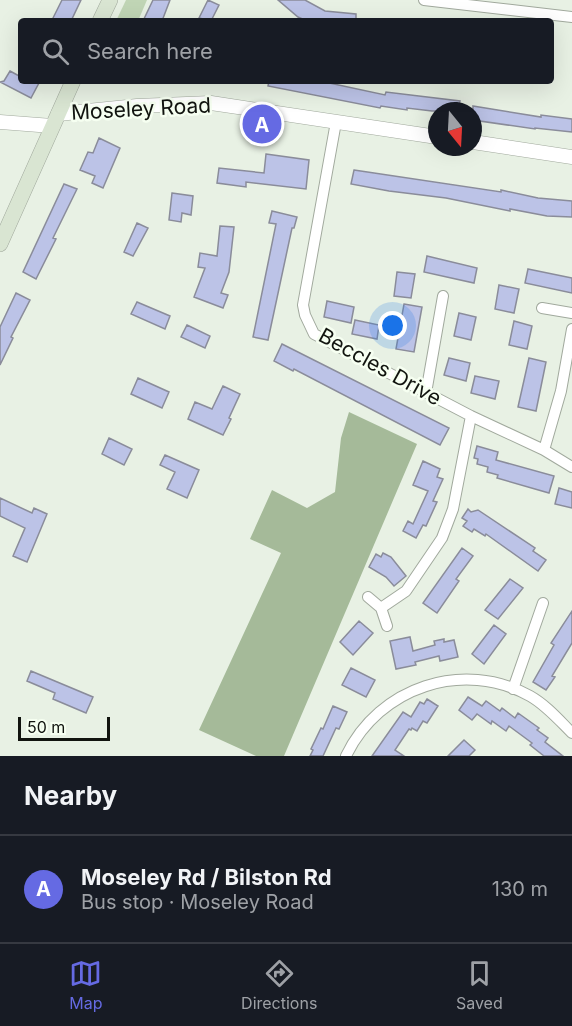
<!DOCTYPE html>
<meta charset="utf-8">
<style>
:root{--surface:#171b24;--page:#20242c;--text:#f1f3f6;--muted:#9ea1a6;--line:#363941;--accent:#656ae3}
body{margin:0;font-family:Inter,sans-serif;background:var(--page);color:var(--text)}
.compass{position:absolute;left:428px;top:102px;width:54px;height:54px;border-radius:50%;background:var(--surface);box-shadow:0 6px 24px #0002;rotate:162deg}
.scale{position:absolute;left:18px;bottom:15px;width:92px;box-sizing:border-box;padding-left:6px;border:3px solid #11140f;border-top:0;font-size:16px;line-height:21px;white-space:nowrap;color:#11140f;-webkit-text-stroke:4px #f6fff1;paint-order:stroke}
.you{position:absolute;left:393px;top:326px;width:21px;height:21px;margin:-15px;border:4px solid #fff;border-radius:50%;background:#1a73e8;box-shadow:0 0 0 9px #1a73e833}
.badge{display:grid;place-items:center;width:39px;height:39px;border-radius:50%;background:var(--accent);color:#fff;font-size:20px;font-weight:700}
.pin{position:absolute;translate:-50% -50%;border:3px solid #fff;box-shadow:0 2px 6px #0006}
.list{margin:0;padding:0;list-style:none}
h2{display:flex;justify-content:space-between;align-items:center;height:78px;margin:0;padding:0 24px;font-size:26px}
h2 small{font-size:20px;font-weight:400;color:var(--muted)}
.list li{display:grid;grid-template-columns:39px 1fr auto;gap:18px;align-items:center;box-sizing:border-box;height:108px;padding:0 24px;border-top:2px solid var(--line)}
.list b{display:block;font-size:22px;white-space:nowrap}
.list p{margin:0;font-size:20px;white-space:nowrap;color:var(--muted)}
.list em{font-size:20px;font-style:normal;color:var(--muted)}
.icon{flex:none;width:33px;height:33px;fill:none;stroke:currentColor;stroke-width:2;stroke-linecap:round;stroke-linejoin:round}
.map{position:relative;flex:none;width:572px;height:756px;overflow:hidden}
.search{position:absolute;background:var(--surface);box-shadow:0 6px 24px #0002;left:18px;right:18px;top:18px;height:66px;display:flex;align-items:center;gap:15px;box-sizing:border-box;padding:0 21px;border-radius:6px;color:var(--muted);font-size:22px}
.sheet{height:186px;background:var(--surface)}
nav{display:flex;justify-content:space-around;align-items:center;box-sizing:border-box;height:84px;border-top:2px solid var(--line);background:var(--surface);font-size:16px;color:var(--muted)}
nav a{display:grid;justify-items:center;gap:3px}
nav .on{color:var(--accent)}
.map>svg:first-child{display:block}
.green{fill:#c0d5b5}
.forest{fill:#a5ba99}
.building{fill:#bcc3e7;stroke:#8a8c9a;stroke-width:1.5}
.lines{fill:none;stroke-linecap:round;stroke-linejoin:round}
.minor-casing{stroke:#a1a99d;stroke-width:12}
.tertiary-casing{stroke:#a1a99d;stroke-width:15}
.secondary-casing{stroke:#a1a99d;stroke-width:16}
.minor{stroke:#fff;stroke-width:10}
.tertiary{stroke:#fff;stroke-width:14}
.secondary{stroke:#d9e5d2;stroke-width:15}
.labels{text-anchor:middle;stroke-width:5;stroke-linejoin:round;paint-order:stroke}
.street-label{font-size:21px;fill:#11140f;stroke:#f6fff1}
</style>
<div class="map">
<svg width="572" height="756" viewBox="0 0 572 756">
<rect width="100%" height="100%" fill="#e8f1e4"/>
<path class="green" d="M126 0H147L138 21H116Z"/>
<path class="forest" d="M349 412 417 444 284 756H256L199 730 281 553 250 539 272 490 307 508 335 492 341 438Z"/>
<path class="building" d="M62 0H81L71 21H60L53 18Z
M153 0H170L162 21H143Z
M208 0 219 5 211 21 199 18Z
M278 0H305L325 11 356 14V21H307L298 17Z
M10 71 21 77V81H40L31 98 0 82 4 81Z
M269 81H320L385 95 386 92 460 101 458 111H432L407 108V110L381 106 380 108 268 86Z
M473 106 541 117V115L572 119V132L535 128V129L473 120Z
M99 138 120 148 103 188 92 183 95 176 80 170 88 152 93 153Z
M266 154 309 160 306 189 246 182V187L217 183 219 168 264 173Z
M354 170 501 192V190L538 198 572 201V217L547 216 510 209V211L446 198 389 191 351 184Z
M64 184 77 189 53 238 56 239 36 279 23 272Z
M172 193 193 196 191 215 182 213 181 222 169 220Z
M272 211 297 217 294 228H292L268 340 253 337 276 224 269 223Z
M137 223 148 228 133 256 124 252Z
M220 226 234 227 229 272 221 293 228 295 223 308 194 297 205 268 198 267 200 253 217 256Z
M427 256 477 268 474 283 424 272Z
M528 269 572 278V293L525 283Z
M397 272 415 274 411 298 394 296Z
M499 285 519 289 514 313 495 309Z
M16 293 30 300 11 337 13 338 0 365V327Z
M327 301 354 307 351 323 324 317Z
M137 302 170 316 165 329 131 314Z
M404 304 422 307 414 352 396 349Z
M459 313 476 317 471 340 454 336Z
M355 320 379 325 377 339 352 334Z
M514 321 532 326 527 349 509 345Z
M187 325 210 336 205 348 181 337Z
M282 344 449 428 440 445 294 369 293 371 274 361Z
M449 358 470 363 466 381 444 375Z
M529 358 546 362 536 411 518 407Z
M475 376 499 381 495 399 471 393Z
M138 378 169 392 162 408 131 394Z
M223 386 240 394 229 418 231 419 223 435 188 419 195 402 212 409Z
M109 438 132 449 124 465 102 454Z
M477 446 498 452 496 460 554 476 549 493 497 478 498 475 487 472 488 467 477 464 478 459 474 458Z
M165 455 199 470 187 498 167 489 175 472 160 465Z
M423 461 440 469 437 477 443 479 433 501 437 502 426 526 423 525 416 538 403 531 408 521 413 524 428 491 413 485Z
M559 488 572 492V508L555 504Z
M0 498 32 513 34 508 47 514 27 562 13 556 25 528 0 516Z
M468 509 471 512 478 510 535 548 533 551 546 560 538 571 486 534 485 536 474 529 472 532 463 526 467 521 462 518Z
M462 548 473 556 456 579 459 581 437 613 423 603Z
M383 553 391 557 406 576 394 586 386 577 369 567 376 554 381 557Z
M510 579 523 588 498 619 485 610Z
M572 611V643L552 676 555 677 546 690 533 682 554 645 551 643Z
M359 621 373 633 353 655 340 642Z
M494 625 506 634 484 664 472 654Z
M410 637 413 651 435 645 434 641 444 639V642L454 640 458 657 440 661 439 656 415 662 416 665 396 669 390 641Z
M351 668 375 680 366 697 342 685Z
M31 671 93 697 86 713 53 699 55 693 27 681Z
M468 697 482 706 486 701 500 711 502 708 515 718 518 713 539 728 537 730 548 738 545 742 563 756H544L530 745 532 743 509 726 506 731 492 721 491 724 477 714 472 720 459 710Z
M427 699 438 706 427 723 423 721 417 731 412 728 411 730 409 729 395 750 404 756H372L403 712 411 717 420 702 424 704Z
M333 706 347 712 339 729 336 728 323 756H310L313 750 311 749 321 728 323 729Z
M464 740 475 750 469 756H448Z"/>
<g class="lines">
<defs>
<path id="minor" d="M424 0 572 17
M336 122 303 305 305 315 314 334 471 416 544 450 572 467
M542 308 572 313
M426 393 443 296
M544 450 561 391 572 329
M368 597 381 608 387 626
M381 608 406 591 442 538 453 509 471 416
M513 689 543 603
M346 756C379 687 463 659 530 696 546 705 559 720 572 733"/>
<path id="tertiary" d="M58 114 137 106 211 103 437 137
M0 122 52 126
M473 142 572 157"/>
<path id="secondary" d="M100 21 110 0
M0 244 73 81"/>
</defs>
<use href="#minor" class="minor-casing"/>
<use href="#tertiary" class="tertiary-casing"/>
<use href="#secondary" class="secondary-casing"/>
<use href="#minor" class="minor"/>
<use href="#tertiary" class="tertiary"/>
<use href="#secondary" class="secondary"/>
</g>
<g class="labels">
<g class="street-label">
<text transform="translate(141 109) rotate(-3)" y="7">Moseley Road</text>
<text transform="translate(380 367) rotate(29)" y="7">Beccles Drive</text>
</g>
</g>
</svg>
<svg class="compass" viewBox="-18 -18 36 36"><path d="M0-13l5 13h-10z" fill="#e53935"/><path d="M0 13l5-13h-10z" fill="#9ea1a6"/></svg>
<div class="scale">50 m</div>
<div class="you"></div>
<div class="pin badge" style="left:262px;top:124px">A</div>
<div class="search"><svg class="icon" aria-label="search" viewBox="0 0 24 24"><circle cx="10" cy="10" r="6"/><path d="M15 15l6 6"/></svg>Search here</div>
</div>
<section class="sheet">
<h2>Nearby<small></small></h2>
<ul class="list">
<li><span class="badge">A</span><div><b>Moseley Rd / Bilston Rd</b><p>Bus stop · Moseley Road</p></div><em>130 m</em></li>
</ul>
</section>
<nav>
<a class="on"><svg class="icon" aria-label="map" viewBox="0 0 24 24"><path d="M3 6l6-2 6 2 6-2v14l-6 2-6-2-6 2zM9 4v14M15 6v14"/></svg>Map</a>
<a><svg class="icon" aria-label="directions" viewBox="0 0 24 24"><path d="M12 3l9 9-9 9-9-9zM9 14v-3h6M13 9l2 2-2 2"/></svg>Directions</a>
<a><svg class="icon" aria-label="saved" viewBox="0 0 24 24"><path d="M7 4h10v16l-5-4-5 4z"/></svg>Saved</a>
</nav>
